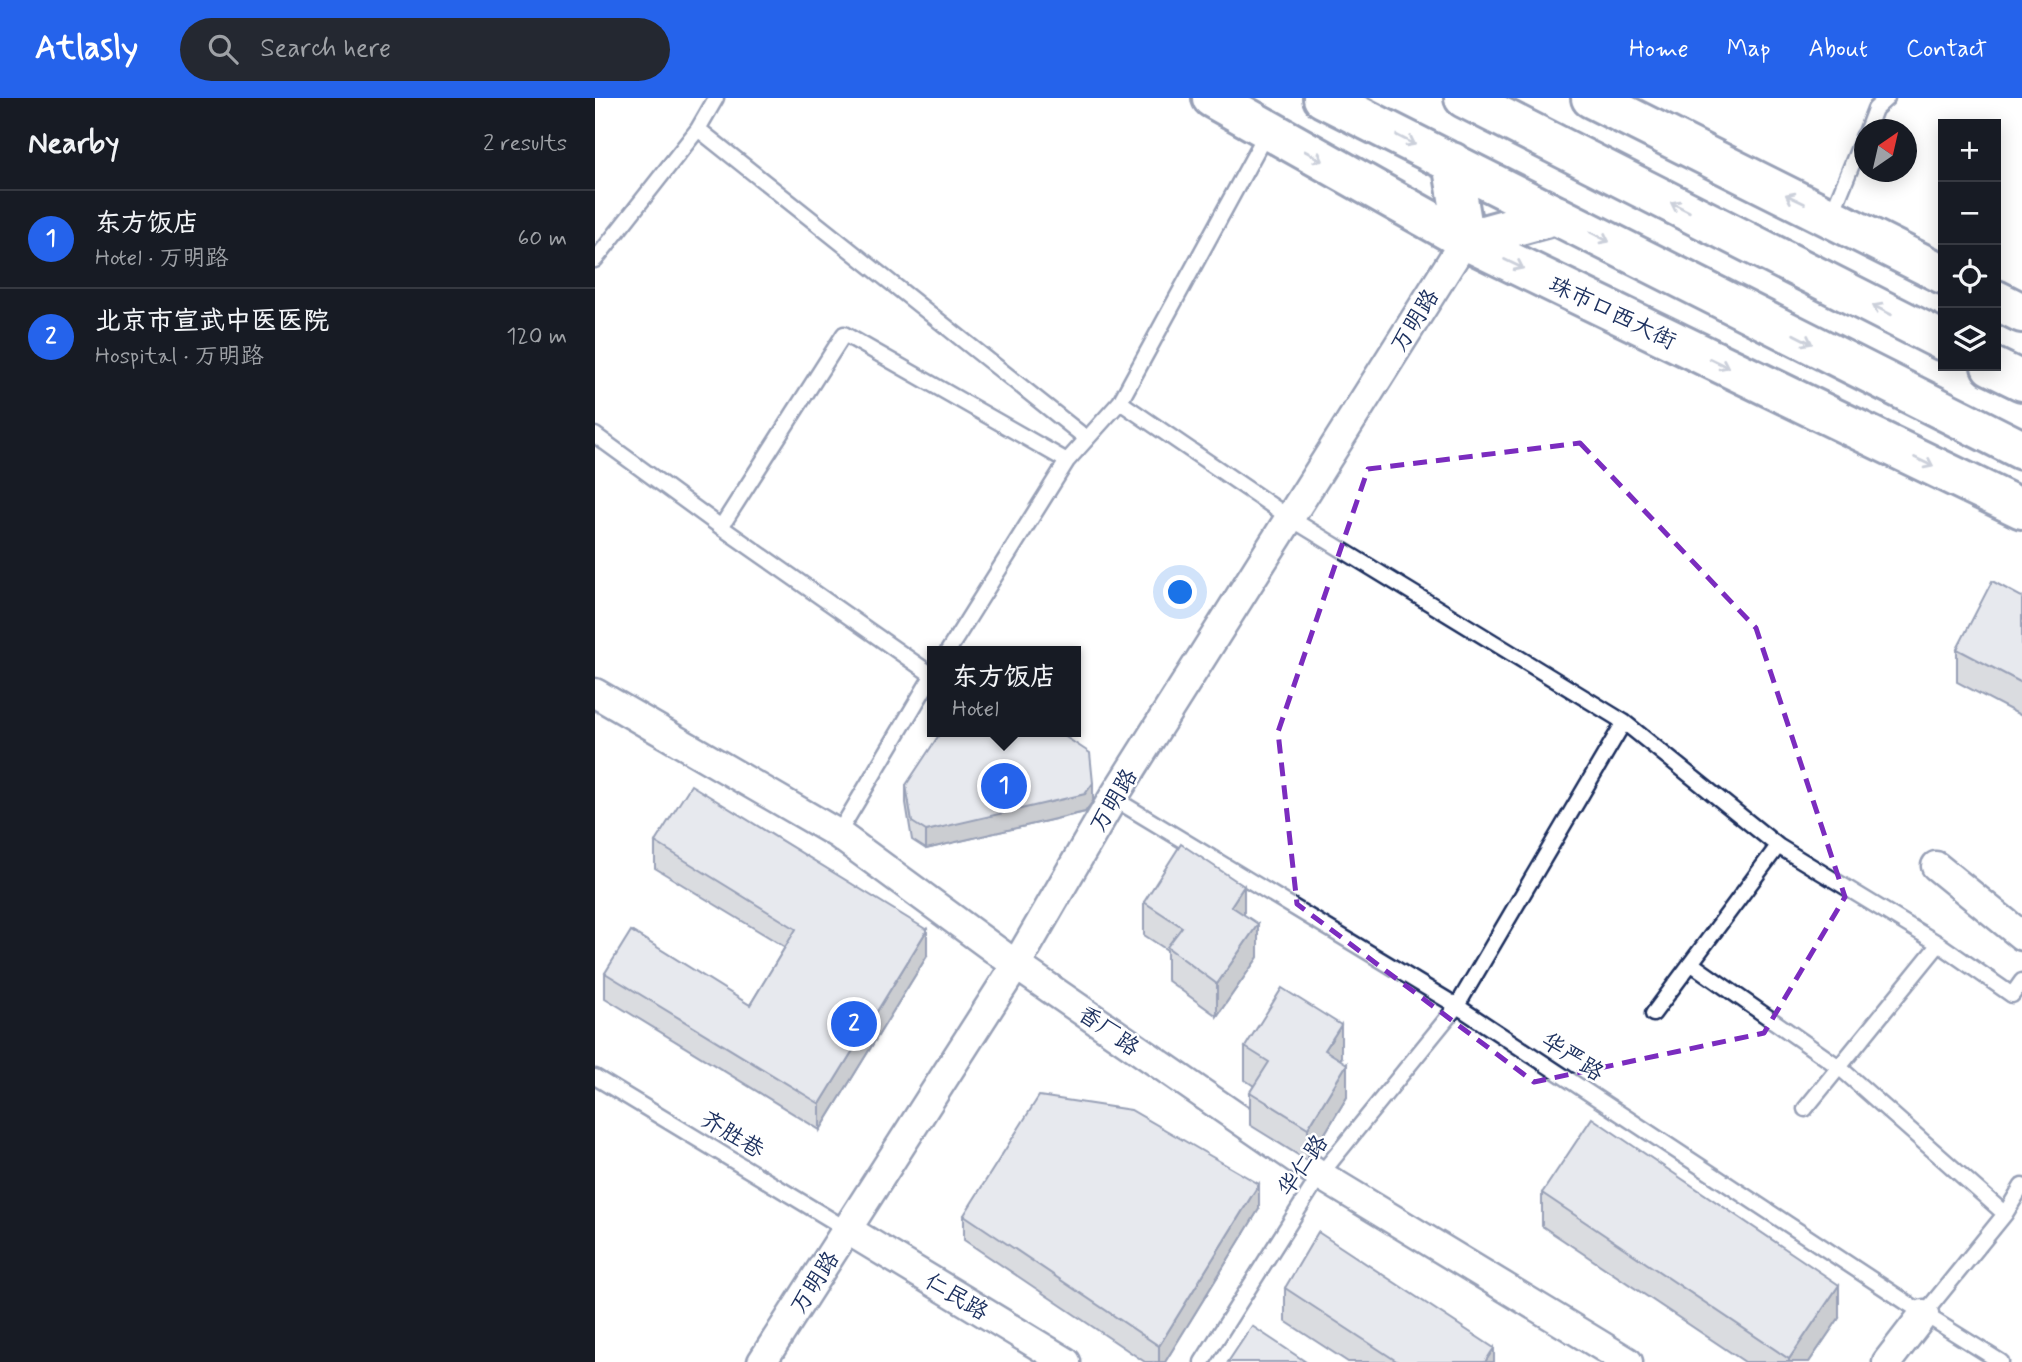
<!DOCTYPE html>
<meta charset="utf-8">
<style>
:root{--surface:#171b24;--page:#242831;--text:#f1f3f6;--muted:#9ea1a6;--line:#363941;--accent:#2563eb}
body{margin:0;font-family:Mynerve,"LXGW WenKai TC",sans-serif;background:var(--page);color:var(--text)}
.controls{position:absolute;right:21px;top:21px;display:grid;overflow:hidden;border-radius:0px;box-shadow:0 4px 18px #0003}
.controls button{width:63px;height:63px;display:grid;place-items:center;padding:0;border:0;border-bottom:2px solid var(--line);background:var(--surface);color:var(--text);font:35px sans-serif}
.compass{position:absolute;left:1259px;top:21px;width:63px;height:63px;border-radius:50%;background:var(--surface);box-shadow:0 4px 18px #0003;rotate:34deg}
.you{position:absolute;left:586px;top:495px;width:24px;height:24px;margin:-18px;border:5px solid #fff;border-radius:50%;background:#1a73e8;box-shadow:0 0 0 10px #1a73e833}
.badge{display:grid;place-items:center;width:46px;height:46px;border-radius:50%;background:var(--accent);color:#fff;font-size:23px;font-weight:700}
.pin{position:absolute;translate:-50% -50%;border:4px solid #fff;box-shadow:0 2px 7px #0006}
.popup{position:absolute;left:332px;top:548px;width:154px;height:91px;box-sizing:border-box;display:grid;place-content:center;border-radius:0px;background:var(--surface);filter:drop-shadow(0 2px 5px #0005);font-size:23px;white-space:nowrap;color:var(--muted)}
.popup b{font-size:26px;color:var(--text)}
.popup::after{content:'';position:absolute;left:50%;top:100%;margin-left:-14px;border:14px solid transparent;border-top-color:var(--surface)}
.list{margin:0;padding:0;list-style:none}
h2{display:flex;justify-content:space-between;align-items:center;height:91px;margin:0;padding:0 28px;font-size:30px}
h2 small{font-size:23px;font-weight:400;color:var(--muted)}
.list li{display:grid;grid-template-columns:46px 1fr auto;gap:21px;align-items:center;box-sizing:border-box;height:98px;padding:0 28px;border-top:2px solid var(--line)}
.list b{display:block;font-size:26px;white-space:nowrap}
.list p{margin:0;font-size:23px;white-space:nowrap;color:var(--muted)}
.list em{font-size:23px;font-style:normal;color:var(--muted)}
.icon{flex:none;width:38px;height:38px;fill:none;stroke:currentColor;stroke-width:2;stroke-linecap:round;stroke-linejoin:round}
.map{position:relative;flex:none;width:1427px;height:1264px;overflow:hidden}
header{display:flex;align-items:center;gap:42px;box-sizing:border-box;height:98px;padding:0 35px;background:var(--accent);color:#fff}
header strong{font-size:33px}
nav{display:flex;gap:38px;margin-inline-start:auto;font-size:24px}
.search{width:490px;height:63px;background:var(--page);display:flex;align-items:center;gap:18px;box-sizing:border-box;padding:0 24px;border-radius:38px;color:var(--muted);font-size:26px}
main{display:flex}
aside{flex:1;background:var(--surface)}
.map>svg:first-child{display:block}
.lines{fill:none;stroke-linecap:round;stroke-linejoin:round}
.lane-casing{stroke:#1b2f5e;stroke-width:19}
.street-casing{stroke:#1b2f5e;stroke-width:33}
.secondary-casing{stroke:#1b2f5e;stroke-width:44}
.primary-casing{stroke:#1b2f5e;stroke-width:44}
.lane{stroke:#fff;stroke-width:14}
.street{stroke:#fff;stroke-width:28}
.secondary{stroke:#fff;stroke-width:38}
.primary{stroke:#fff;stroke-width:38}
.wall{fill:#aeb1bb;stroke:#1b2f5e;stroke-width:2}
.shaded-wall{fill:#8d9099;stroke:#1b2f5e;stroke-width:2}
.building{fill:#caceda;stroke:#1b2f5e;stroke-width:2}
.oneway{stroke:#8d97ae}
.marked{fill:none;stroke:#7b2cbf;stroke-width:5;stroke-dasharray:14 9;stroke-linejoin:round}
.labels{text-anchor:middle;stroke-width:5;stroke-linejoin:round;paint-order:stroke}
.street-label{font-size:23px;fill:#1b2f5e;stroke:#fff}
</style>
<header>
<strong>Atlasly</strong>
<div class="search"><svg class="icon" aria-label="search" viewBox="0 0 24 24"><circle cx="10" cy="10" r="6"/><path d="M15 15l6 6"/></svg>Search here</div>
<nav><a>Home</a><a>Map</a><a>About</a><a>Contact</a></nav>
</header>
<main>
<aside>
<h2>Nearby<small>2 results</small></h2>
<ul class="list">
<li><span class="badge">1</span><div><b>东方饭店</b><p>Hotel · 万明路</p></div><em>60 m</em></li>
<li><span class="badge">2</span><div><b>北京市宣武中医医院</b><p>Hospital · 万明路</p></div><em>120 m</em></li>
</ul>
</aside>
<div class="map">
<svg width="1427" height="1264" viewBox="0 0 1427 1264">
<rect width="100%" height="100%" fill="#fff"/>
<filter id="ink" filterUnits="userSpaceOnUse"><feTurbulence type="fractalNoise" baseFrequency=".0143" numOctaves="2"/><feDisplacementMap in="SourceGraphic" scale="14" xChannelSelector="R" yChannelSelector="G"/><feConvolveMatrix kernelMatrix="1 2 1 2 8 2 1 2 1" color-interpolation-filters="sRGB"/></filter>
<g filter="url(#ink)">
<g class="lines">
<defs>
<path id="lane" d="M103 31 491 340
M1272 32 1280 11 1292 0
M1236 118 1269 37
M0 162 103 31 121 0
M525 304 673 32
M0 337 126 429 337 577
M126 429 249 236 472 363
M353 553 472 363 525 304 695 420 1029 624
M518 700 862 908 1329 1216 1406 1264
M243 736 337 578
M1097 866 1244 969 1410 1116
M1058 916 1183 748
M0 979 253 1132
M1210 1011 1344 846
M1329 1216 1410 1116 1427 1088
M607 1264 725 1077 862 908 1029 624 1183 748 1344 846 1417 897 1427 883"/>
<path id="street" d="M0 595 243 736 421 867 725 1077 1033 1264
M1341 768 1427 838
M253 1132 471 1264
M167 1264 421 867 518 700 870 142
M1292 1264 1329 1216"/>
<path id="secondary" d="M617 0 870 142 1427 411
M996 0 1348 176
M1401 202 1427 215"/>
<path id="primary" d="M728 0 1427 352
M869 0 1348 243
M857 64 870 142 961 117
M1396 268 1427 283"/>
</defs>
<use href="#lane" class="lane-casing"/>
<use href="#street" class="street-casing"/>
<use href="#secondary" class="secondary-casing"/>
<use href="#primary" class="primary-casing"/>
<use href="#lane" class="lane"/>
<use href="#street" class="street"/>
<use href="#secondary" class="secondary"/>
<use href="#primary" class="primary"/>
</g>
<path class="wall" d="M1427 499V618L1362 584V551Z
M311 687 498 703 490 714 331 751 317 742 311 705Z
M60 744 332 858 225 1032 10 900V875L155 907 190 849 60 770Z
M549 804 649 817 663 859 622 918 572 882V852L549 837Z
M650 949 746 960 744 961 752 999 713 1063 655 1027V994L659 988 650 982Z
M947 1095 1244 1220 1214 1264H1150L947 1128Z
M664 1111 570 1264H550L369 1142V1117Z
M690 1190 899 1264H753L690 1223Z"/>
<path class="shaded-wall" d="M498 685V703L490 714 331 751V733Z
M649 788V821L636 808Z
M663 826V859L622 918V886Z
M332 832V858L225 1032V1006Z
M746 927V960L730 985V952Z
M752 966V999L713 1063V1030Z
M664 1086V1111L570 1264H564V1248Z
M1244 1187V1220L1214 1264H1194V1261Z
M899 1250V1264H890Z"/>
<path class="building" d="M1397 483 1427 499V585L1362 551Z
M346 634H463L495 655 498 685 490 696 331 733 317 724 311 687Z
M96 687 332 832 225 1006 10 875 36 833 155 907 201 831 60 744Z
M586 746 649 788 636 808 663 826 622 886 572 849 587 829 549 804Z
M687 890 746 927 730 952 752 966 713 1030 655 994 674 964 650 949Z
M444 998 536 1012 664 1086 564 1248 369 1117Z
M997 1020 1244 1187 1194 1261 947 1095Z
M723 1134 899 1250 890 1264H803L690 1190Z
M657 1228 711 1264H633Z"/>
<defs><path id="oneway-shaft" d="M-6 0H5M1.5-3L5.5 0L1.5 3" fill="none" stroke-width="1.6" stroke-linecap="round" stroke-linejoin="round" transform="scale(1.75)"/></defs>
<g class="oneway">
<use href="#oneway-shaft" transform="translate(811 42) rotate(27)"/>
<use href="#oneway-shaft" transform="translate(719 58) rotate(29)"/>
<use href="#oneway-shaft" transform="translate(1200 101) rotate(-154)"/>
<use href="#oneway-shaft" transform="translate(1085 109) rotate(-153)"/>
<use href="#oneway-shaft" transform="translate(1005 139) rotate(27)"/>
<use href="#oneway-shaft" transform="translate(919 166) rotate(26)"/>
<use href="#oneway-shaft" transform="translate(1287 212) rotate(-153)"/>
<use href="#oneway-shaft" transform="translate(1208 241) rotate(27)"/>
<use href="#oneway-shaft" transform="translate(1124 265) rotate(26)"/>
<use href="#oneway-shaft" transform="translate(1329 364) rotate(26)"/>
</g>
</g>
<path d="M0 0H1427V1264H0ZM985 345 1161 530 1250 799 1169 935 939 984 702 806 683 634 773 371Z" fill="#fff" fill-opacity=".55" fill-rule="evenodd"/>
<path class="marked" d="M985 345 1161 530 1250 799 1169 935 939 984 702 806 683 634 773 371Z"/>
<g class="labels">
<g class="street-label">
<text transform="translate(1018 214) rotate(26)" y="8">珠市口西大街</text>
<text transform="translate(819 222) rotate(-58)" y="8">万明路</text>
<text transform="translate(518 702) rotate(-59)" y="8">万明路</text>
<text transform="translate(514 932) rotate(35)" y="8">香厂路</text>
<text transform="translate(978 958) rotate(33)" y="8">华严路</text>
<text transform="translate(138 1036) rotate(31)" y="8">齐胜巷</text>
<text transform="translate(707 1067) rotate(-55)" y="8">华仁路</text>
<text transform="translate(219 1184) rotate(-57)" y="8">万明路</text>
<text transform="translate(362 1198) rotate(31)" y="8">仁民路</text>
</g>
</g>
</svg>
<div class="controls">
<button>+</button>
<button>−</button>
<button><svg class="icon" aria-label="locate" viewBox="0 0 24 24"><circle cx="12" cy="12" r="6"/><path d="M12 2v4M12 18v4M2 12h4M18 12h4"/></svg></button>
<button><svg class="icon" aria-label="layers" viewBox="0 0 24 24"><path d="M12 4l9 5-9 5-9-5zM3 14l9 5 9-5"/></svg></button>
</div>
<svg class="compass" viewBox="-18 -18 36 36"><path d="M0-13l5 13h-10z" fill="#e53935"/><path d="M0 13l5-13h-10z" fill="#9ea1a6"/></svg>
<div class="you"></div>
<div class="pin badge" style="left:409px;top:688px">1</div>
<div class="popup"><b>东方饭店</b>Hotel</div>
<div class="pin badge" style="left:259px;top:926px">2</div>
</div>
</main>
